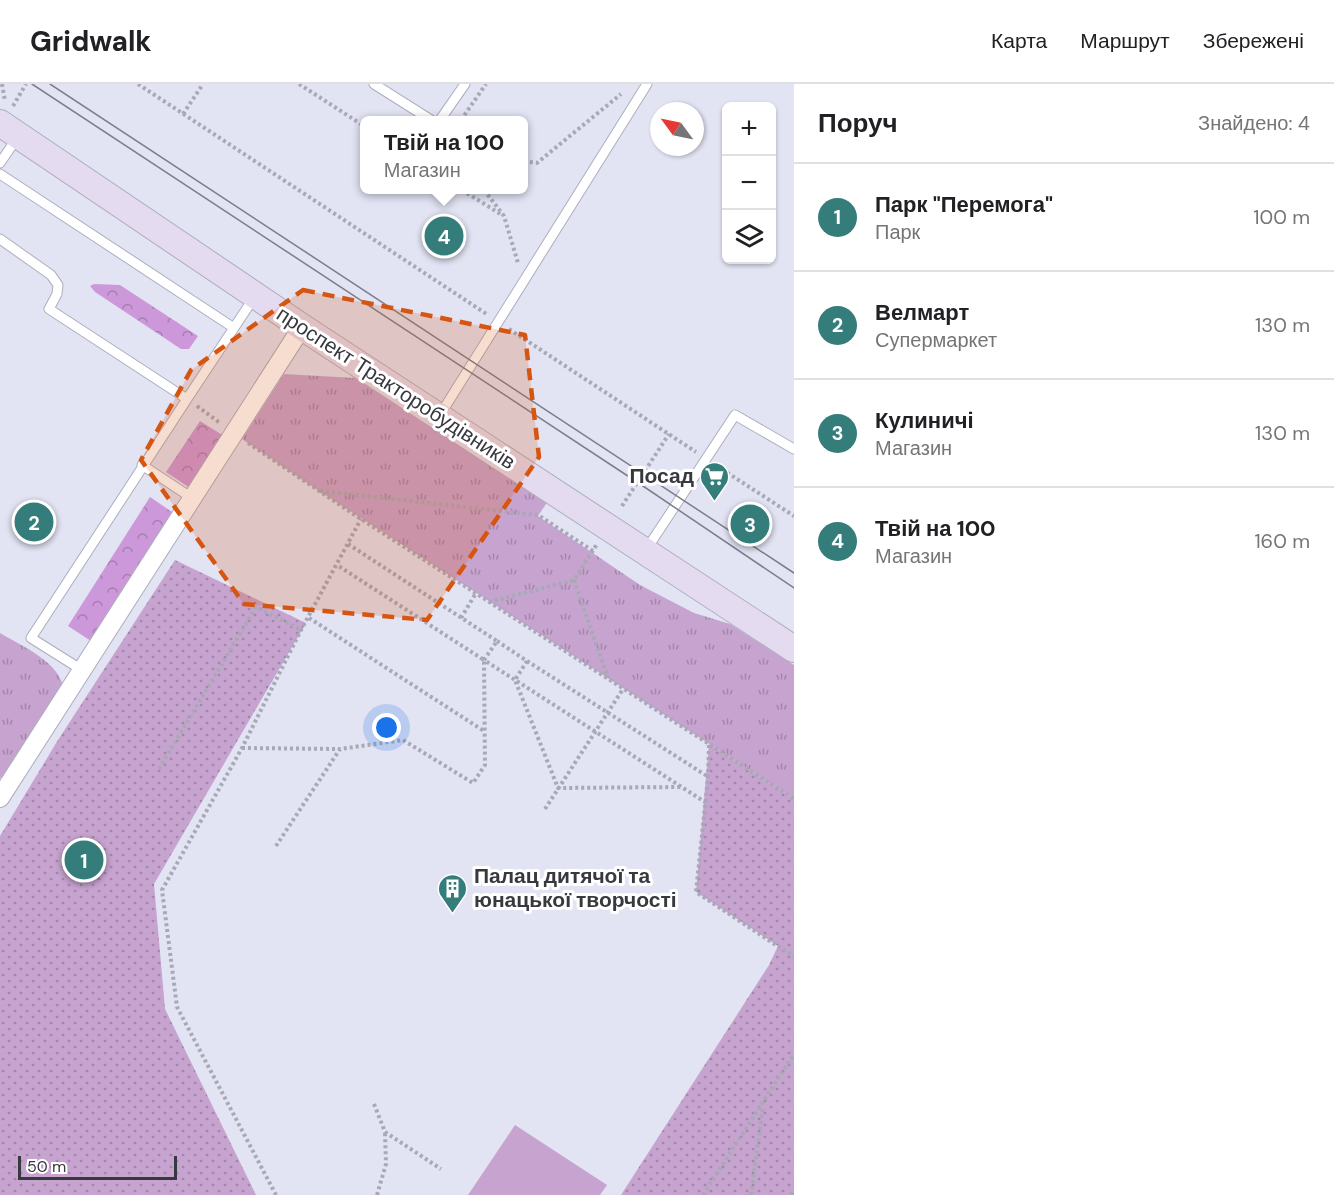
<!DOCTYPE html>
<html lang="uk">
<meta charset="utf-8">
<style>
:root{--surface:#fff;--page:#f2f2f2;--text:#202124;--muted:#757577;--line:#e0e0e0;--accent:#357d7a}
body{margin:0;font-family:"DM Sans",sans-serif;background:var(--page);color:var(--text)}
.controls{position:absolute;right:18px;top:18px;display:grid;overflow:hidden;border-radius:9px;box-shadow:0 2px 4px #0004}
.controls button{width:54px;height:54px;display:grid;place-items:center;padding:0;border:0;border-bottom:2px solid var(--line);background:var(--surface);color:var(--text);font:30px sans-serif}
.compass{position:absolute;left:650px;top:18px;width:54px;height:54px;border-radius:50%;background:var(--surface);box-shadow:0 2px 4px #0004;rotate:303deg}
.scale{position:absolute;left:18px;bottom:15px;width:159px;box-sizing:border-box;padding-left:6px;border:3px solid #38393f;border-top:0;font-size:16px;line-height:21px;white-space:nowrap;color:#38393f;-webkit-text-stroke:4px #fff;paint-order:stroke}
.you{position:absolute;left:387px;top:644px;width:21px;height:21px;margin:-15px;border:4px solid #fff;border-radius:50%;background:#1a73e8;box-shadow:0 0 0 9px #1a73e833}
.badge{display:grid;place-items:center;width:39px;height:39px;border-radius:50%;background:var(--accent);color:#fff;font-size:20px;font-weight:700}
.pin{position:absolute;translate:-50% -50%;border:3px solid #fff;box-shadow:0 2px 6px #0006}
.popup{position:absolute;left:360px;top:32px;width:168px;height:78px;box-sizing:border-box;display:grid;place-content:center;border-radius:9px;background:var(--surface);filter:drop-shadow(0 2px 4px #0005);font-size:20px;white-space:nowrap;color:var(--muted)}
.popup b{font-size:22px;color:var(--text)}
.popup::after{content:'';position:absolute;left:50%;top:100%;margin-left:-12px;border:12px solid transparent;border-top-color:var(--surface)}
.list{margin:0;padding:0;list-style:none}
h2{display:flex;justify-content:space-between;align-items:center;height:78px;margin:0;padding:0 24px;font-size:26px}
h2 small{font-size:20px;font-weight:400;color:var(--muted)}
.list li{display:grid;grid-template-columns:39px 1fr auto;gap:18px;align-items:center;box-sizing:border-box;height:108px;padding:0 24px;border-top:2px solid var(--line)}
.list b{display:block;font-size:22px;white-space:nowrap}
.list p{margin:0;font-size:20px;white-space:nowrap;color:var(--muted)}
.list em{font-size:20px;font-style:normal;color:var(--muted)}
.icon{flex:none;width:33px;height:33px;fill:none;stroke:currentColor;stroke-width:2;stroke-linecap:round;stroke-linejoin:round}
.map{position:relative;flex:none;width:794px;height:1111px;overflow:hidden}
header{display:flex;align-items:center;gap:36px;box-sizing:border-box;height:84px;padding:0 30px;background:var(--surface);border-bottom:2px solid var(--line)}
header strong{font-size:28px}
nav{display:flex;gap:33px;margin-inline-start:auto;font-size:21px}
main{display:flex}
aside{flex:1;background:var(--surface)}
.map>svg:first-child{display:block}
.grass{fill:url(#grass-tufts)}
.forest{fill:url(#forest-crowns)}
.park{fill:url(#park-dots)}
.pitch{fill:#c7a3cf}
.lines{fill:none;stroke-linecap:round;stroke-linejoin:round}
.service-casing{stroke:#adaebd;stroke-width:11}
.minor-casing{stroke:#adaebd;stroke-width:20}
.secondary-casing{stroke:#adaebd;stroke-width:28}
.path{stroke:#a8a9b6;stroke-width:4;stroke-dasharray:3 3;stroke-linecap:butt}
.service{stroke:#fff;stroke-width:9}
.minor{stroke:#fff;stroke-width:18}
.secondary{stroke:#e4dbf1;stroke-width:26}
.tram{stroke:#7c7d87;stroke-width:1.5}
.marked{fill:#d65611;fill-opacity:0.2;stroke:#d65611;stroke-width:4.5;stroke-dasharray:12 8;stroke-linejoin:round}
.labels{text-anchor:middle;stroke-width:6;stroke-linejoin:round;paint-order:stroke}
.street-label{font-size:21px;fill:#38393f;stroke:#fff}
.poi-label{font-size:21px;font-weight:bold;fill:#38393f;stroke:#fff;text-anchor:end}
</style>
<header>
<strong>Gridwalk</strong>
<nav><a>Карта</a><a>Маршрут</a><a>Збережені</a></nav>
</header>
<main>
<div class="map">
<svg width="794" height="1111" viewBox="0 0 794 1111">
<defs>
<pattern id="grass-tufts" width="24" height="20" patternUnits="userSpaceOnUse" patternTransform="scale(1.5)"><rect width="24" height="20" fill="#c7a3cf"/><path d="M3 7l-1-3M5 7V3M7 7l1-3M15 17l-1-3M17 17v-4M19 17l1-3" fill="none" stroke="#a386a9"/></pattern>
<pattern id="forest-crowns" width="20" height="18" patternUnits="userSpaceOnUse" patternTransform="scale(1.5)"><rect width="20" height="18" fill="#cd98d9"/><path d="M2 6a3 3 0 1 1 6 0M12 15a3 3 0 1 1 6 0" fill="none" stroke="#a77db1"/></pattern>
<pattern id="park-dots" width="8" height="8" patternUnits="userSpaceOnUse" patternTransform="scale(1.5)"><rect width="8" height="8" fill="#c7a3cf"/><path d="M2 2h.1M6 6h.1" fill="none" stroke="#a386a9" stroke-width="1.8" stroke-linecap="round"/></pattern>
</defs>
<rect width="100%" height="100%" fill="#e2e3f3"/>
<path class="grass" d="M284 290 355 294 548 417 538 432 640 501 694 529 730 540 794 581V715L319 407 242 355Z
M0 549C23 563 61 578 64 607L11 692 0 694Z"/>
<path class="forest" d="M94 200 120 201 198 252 189 265H181L95 208 90 202Z
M200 337 224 352 190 404 166 388Z
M150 413 172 428 91 557 68 542Z"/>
<path class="park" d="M175 476 306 539 154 800 165 925 256 1111H0V752L58 656Z
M709 660 794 715V1111H621L769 881 778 862 696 808Z"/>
<path class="pitch" d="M515 1041 607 1101 600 1111H468Z"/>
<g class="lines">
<defs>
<path id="service" d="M374 0 431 36
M440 36 465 0
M0 79 17 54
M0 90 234 244
M0 155 51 191 58 201 57 210 49 225 187 315 31 554 82 586
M187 315 255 212
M440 331 647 0
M142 381 192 414
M646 466 735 331 794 365"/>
<path id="minor" d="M0 714 302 243"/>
<path id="secondary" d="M0 39 302 243 794 565"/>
</defs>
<use href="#service" class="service-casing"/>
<use href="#minor" class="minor-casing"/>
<use href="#secondary" class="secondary-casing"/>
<path class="path" d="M2 0 5 17
M138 0 488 231
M299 0 364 42
M13 22 26 0
M183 30 203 0
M461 36 486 0
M524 77 537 79 621 10
M462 106 502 131
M484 106 504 132 518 179
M509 245 696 368
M197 322 220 339
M248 359 361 435 794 715
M717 382 794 432
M320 407 538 431 593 467
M622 422 669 350
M348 460 497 557 484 576 705 718
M574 496 608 594
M489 518 574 496 597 460
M309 534 484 647
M461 534 476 509
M497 557 527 577 515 596 558 704 681 703
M527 577 707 692
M709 661 708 693 696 808 794 873
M242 664 339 665
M159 685 256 523 301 546
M545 725 623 605
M276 762 340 665 403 656 473 699 485 681 484 576 337 481
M374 1020 385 1048 441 1085
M276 1111 177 923 162 806 242 664 301 546 361 435
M377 1111 386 1080 385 1048
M703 1111 794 970
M751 1111 763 1022
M791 1111 794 1106"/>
<use href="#service" class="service"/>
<use href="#minor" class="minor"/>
<use href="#secondary" class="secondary"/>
<path class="tram" d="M32 0 640 400 794 504
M50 0 794 489"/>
</g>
<path class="marked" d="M303 206 525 251 539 373 427 536 244 520 141 376 191 286Z"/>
<defs>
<symbol id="supermarket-pin" viewBox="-11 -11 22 30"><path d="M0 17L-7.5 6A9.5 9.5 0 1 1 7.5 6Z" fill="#357d7a" stroke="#fff"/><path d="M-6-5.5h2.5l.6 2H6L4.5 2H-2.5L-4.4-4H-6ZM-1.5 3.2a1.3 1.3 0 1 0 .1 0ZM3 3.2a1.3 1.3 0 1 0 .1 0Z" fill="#fff"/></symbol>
<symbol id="building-pin" viewBox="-11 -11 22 30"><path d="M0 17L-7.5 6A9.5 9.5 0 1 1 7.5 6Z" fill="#357d7a" stroke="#fff"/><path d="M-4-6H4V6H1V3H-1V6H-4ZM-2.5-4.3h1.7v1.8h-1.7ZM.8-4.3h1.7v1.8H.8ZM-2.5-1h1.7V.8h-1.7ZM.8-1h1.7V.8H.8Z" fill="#fff"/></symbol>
</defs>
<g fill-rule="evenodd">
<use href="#supermarket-pin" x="698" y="376" width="33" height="45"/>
<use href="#building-pin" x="436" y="788" width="33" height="45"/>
</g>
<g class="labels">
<g class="street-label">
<text transform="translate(396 304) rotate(33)" y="7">проспект Тракторобудівників</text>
</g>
<g class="poi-label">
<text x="694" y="399">Посад</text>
<text x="474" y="799" text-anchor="start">Палац дитячої та<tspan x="474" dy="24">юнацької творчості</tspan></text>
</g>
</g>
</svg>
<div class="controls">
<button>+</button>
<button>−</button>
<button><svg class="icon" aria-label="layers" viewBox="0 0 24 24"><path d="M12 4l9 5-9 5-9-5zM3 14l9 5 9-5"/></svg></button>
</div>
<svg class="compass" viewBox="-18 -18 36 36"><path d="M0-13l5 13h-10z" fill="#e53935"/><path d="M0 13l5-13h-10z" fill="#757577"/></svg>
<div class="scale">50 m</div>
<div class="you"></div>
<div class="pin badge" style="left:84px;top:776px">1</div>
<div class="pin badge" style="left:34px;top:438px">2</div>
<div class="pin badge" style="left:750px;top:440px">3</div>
<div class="pin badge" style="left:444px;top:152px">4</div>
<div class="popup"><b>Твій на 100</b>Магазин</div>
</div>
<aside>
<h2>Поруч<small>Знайдено: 4</small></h2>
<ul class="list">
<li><span class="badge">1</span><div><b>Парк &quot;Перемога&quot;</b><p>Парк</p></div><em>100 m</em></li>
<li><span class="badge">2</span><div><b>Велмарт</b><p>Супермаркет</p></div><em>130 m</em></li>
<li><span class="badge">3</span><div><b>Кулиничі</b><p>Магазин</p></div><em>130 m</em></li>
<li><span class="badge">4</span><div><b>Твій на 100</b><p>Магазин</p></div><em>160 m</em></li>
</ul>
</aside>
</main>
